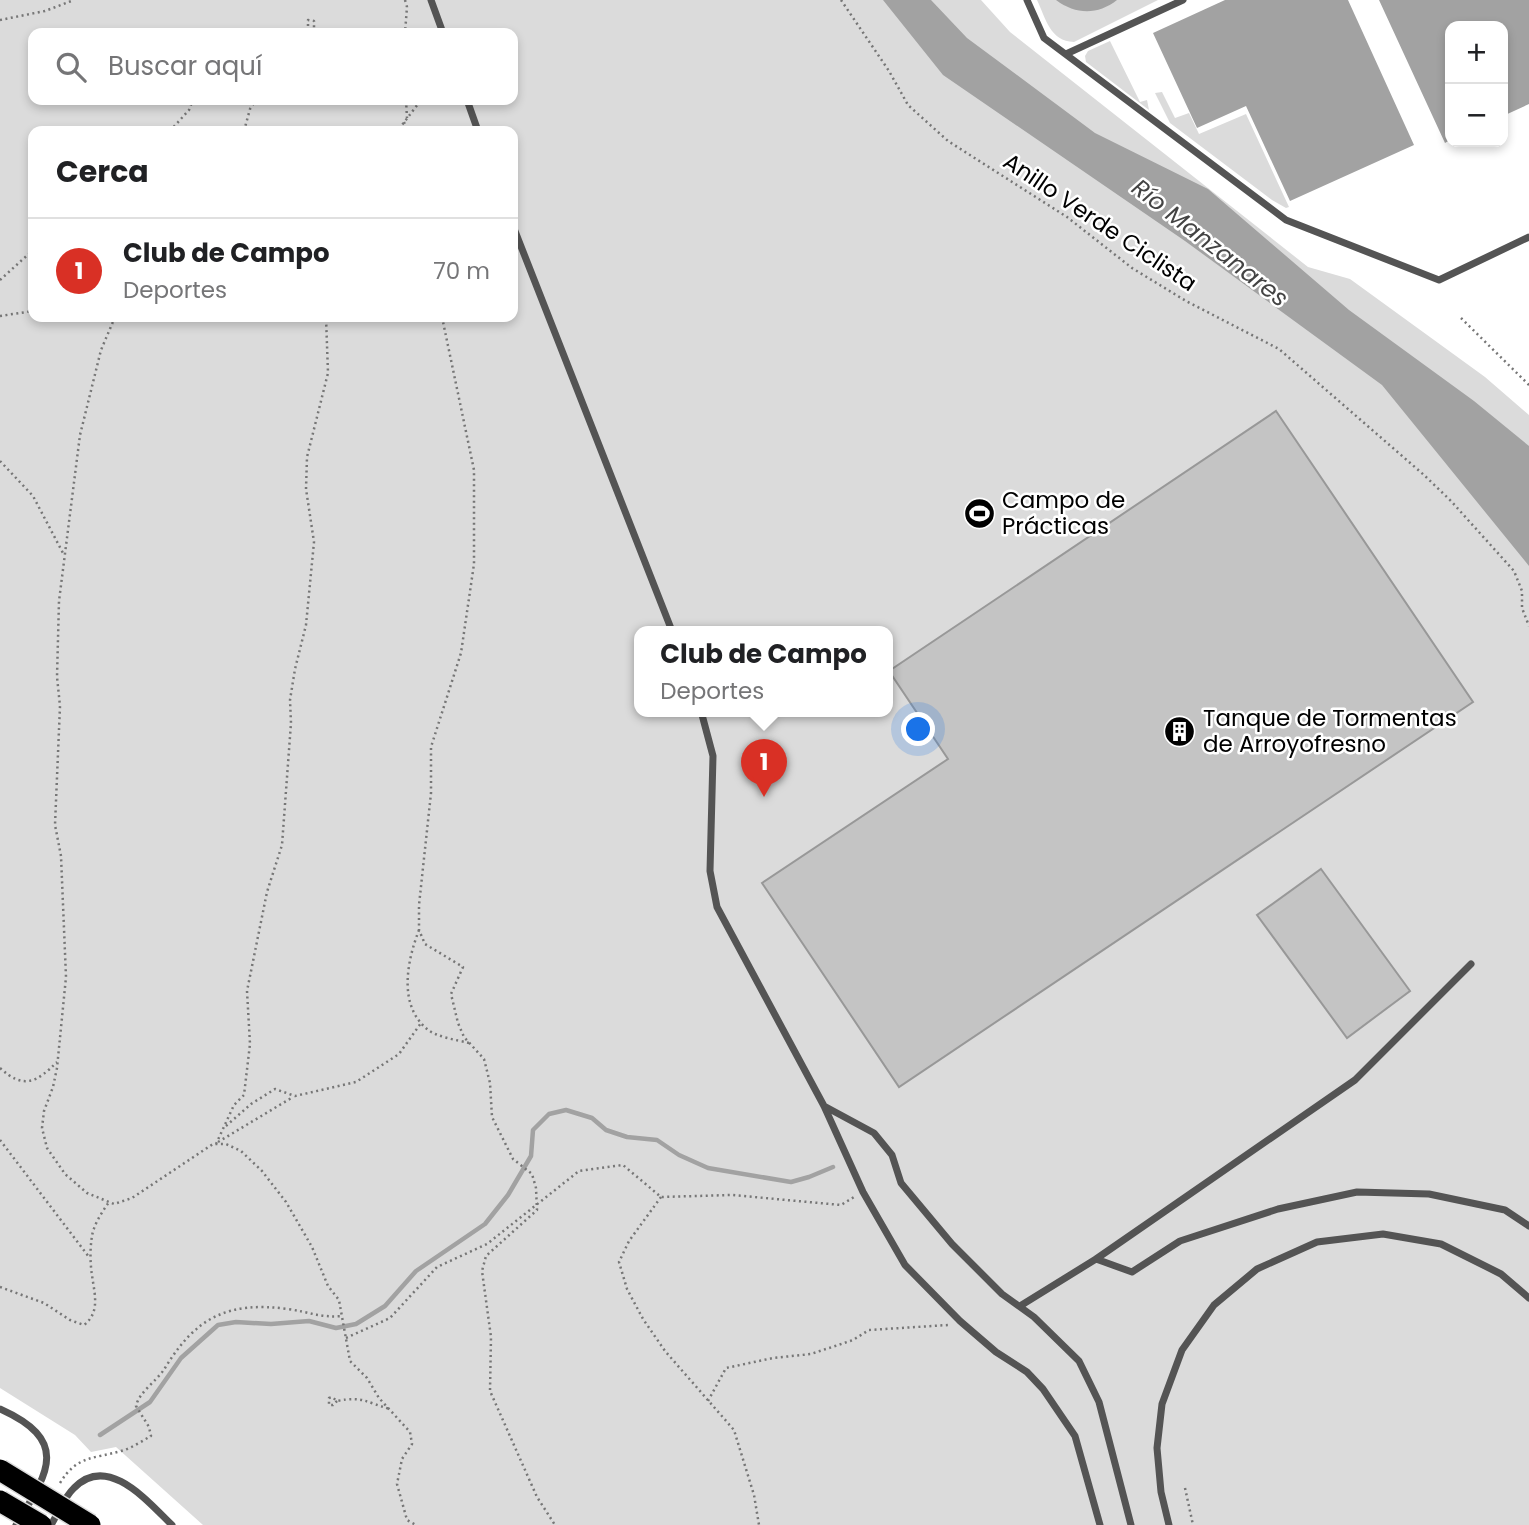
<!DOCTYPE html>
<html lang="es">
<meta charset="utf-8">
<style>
:root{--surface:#fff;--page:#f6f6f6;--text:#202124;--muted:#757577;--line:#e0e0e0;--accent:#d93025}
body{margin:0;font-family:Poppins,sans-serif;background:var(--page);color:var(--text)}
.controls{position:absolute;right:21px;top:21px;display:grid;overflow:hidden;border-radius:14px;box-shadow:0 4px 10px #0003}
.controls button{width:63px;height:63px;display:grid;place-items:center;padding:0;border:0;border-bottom:2px solid var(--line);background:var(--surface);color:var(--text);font:35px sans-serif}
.you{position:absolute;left:919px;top:730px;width:24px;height:24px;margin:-18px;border:5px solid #fff;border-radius:50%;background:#1a73e8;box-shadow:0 0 0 10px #1a73e833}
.badge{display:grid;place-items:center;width:46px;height:46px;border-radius:50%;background:var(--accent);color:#fff;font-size:23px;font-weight:700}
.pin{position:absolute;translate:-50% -58px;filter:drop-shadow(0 2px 4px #0008)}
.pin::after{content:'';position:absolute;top:37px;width:24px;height:21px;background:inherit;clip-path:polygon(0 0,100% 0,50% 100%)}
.popup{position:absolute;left:634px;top:626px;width:259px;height:91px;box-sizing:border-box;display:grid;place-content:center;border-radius:14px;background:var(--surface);filter:drop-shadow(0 2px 5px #0005);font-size:23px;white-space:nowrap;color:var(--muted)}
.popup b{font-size:26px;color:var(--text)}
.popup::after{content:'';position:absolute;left:50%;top:100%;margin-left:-14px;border:14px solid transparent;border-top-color:var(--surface)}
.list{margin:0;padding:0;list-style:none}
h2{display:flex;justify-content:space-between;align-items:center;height:91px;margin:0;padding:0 28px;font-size:30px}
h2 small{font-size:23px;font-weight:400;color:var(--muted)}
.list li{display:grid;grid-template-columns:46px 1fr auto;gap:21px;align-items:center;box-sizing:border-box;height:105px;padding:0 28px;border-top:2px solid var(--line)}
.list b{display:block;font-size:26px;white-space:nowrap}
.list p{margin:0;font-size:23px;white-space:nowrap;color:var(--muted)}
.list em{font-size:23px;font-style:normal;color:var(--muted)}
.icon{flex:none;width:38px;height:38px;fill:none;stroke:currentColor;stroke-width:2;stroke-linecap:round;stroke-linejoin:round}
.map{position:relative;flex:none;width:1529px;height:1525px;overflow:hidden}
.search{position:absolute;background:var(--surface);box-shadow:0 4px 10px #0003;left:28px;top:28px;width:490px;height:77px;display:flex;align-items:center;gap:18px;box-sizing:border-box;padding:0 24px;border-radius:14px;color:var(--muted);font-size:26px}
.panel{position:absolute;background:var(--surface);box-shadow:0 4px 10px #0003;left:28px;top:126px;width:490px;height:196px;border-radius:14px}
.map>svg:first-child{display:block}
.green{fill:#dbdbdb;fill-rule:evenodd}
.water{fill:#a2a2a2}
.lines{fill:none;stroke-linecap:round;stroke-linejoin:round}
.stream{stroke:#a2a2a2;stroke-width:4.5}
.building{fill:#c4c4c4;stroke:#989898;stroke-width:2}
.path{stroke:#767676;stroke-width:2.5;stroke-dasharray:2 3.5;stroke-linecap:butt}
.lane{stroke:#545454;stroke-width:7}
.highway-bridge-casing{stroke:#dbdbdb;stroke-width:24;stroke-linecap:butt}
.highway-bridge{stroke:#000;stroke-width:21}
.labels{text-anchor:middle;stroke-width:5;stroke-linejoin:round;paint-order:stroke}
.street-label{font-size:23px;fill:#000;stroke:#fff}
.poi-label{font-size:23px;fill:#000;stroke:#fff;text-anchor:start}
.water-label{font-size:24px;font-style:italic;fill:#434343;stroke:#fff}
</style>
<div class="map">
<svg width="1529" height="1525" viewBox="0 0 1529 1525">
<rect width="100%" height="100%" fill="#fff"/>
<path class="green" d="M0 0H981L1010 32 1308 267 1350 279 1485 377 1529 415V1525H203L116 1447 91 1452 75 1435 0 1388ZM33 33H513V100H33ZM33 131H513V317H33ZM640 631H888V711H640Z
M1037 0H1158L1074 42C1050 41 1046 19 1037 0Z
M1110 41 1140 102 1147 100 1149 110 1086 62 1085 56 1088 51Z
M1162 92 1175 118 1189 113 1199 134 1246 114 1289 207 1286 208 1272 200 1170 123 1155 93Z"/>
<path class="water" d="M883 0H931L967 38 1095 133 1208 189 1349 310 1474 401 1529 446V566L1382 385 1185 241 943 75Z
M1056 0H1117C1098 15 1076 15 1056 0Z
M1225 0H1348L1414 145 1290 201 1246 106 1197 128 1153 33Z
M1379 0H1529V104L1503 116V26H1450V140L1445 143Z"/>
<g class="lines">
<path class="stream" d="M100 1435 150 1402 181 1358 218 1325 236 1322 271 1324 309 1321 336 1328 356 1324 385 1306 416 1271 485 1224 508 1195 531 1156 533 1130 549 1114 566 1110 592 1118 606 1130 627 1137 657 1140 679 1155 708 1168 791 1182 809 1177 833 1167"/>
</g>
<path class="building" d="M1276 411 1473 702 899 1087 762 883 948 759 889 671Z
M1321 869 1410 991 1347 1038 1257 915Z"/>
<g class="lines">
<path class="path" d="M405 0 407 7 405 33
M841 0 889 71 908 105 948 141 1067 217 1132 268 1186 301 1279 349 1424 475 1451 501 1514 571 1522 591V608L1529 626
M0 20 45 11 74 0
M305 33 314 28V21L308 20V30
M406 100 407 118
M404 122 407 131
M170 131 189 110 193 100
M244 131 250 109 256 100
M394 131 399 129 421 100
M0 280 33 250
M0 316 33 311
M115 317 101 350 80 435 59 601 57 677 60 706 55 825 61 856 66 977 57 1068 53 1087 44 1111 42 1128 47 1148 65 1174 87 1193 114 1204 132 1198 213 1144H226L241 1151 262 1171 286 1202 312 1247 328 1286 339 1300 350 1361 367 1378 379 1398 410 1432 412 1444 402 1459 397 1484 407 1520 416 1525
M442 317 474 470V564L461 653 431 747V793L419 905V930L425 944 463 967 451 994 458 1023 464 1037 484 1059 490 1083 492 1117 513 1159 532 1174 536 1188 537 1210 486 1256 482 1271 491 1337 490 1391 537 1497 555 1525
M1461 318 1529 385
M0 461 33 496 64 555
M419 930C407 961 398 1005 427 1029 436 1037 457 1040 469 1043
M0 1068C24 1090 37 1082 57 1062
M226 1126 251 1104 275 1089 295 1096 356 1082 399 1054 421 1023
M0 1140 89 1257
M218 1142 293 1097
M216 1144 234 1105 244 1095 250 1044 247 991 267 892 282 845 291 723 290 700 295 669 306 625 314 542 306 489 307 457 328 373 326 317
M661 1197 629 1241 619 1262 627 1289 643 1319 665 1351 734 1430 754 1495 759 1525
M0 1287 44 1303 70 1320 84 1325C101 1312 94 1292 92 1275 90 1263 90 1248 92 1236 94 1224 102 1212 109 1202
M346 1338 390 1318 437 1267 487 1244 579 1171 623 1165 661 1197 732 1195 841 1205 854 1197
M337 1401 333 1405H329V1398L332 1397 337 1401C363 1396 365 1402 390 1409
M708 1401 726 1368 773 1358 811 1354 853 1340 869 1330 948 1325
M60 1483C77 1455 94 1459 121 1451 132 1448 142 1441 151 1436L149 1427 136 1406C139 1392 157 1381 165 1368 196 1317 228 1301 288 1309 309 1312 321 1318 342 1316
M1185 1488 1193 1525"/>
<path class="lane" d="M431 0 443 33
M1027 0 1044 38 1286 220 1439 280 1529 237
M1066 54 1183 0
M467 100 478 131
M513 226 672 631
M701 711 713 756 710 871 717 907 824 1106 863 1192 905 1265 960 1321 996 1352 1027 1372 1043 1389 1075 1436 1100 1525
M824 1106 874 1133 892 1155 901 1183 952 1244 1002 1294 1034 1317 1079 1361 1099 1402 1131 1525
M1096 1259 1132 1272 1180 1241 1278 1209 1357 1192 1429 1194 1505 1210 1529 1226
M1020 1306 1096 1259 1355 1080 1471 964
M0 1409C71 1441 48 1473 16 1525
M51 1525C58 1514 64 1497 74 1488 108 1453 148 1502 172 1525
M1169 1525 1161 1492 1157 1448 1162 1404 1182 1350 1214 1305 1257 1269 1317 1242 1383 1234 1441 1244 1501 1274 1529 1298"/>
<defs>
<path id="highway-bridge" d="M0 1470 90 1525
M0 1501 41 1525"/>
</defs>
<use href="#highway-bridge" class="highway-bridge-casing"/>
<use href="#highway-bridge" class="highway-bridge"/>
</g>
<defs>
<symbol id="stadium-disc" viewBox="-11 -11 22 22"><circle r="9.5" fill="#000" stroke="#fff"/><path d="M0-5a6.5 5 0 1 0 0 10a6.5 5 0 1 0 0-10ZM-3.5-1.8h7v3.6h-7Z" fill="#fff"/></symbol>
<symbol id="building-disc" viewBox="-11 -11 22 22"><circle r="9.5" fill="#000" stroke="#fff"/><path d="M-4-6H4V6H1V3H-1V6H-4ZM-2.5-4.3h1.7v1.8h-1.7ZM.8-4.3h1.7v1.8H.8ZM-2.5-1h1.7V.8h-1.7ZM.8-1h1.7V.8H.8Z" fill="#fff"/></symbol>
</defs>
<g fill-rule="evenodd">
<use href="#stadium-disc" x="962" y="496" width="35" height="35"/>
<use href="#building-disc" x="1162" y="714" width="35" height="35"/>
</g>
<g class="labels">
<g class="street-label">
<text transform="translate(1100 222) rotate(34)" y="8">Anillo Verde Ciclista</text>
</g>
<g class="poi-label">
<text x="1002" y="508">Campo de<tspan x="1002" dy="26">Prácticas</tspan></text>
<text x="1203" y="726">Tanque de Tormentas<tspan x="1203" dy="26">de Arroyofresno</tspan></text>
</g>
<g class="water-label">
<text transform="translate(1210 243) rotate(38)" y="8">Río Manzanares</text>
</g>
</g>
</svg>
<div class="controls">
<button>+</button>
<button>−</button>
</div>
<div class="you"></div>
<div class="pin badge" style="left:764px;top:797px">1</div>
<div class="popup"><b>Club de Campo</b>Deportes</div>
<div class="search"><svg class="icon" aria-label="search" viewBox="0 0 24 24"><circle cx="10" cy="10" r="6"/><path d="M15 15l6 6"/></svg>Buscar aquí</div>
<section class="panel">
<h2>Cerca<small></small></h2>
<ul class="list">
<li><span class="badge">1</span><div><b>Club de Campo</b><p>Deportes</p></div><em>70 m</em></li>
</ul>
</section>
</div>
